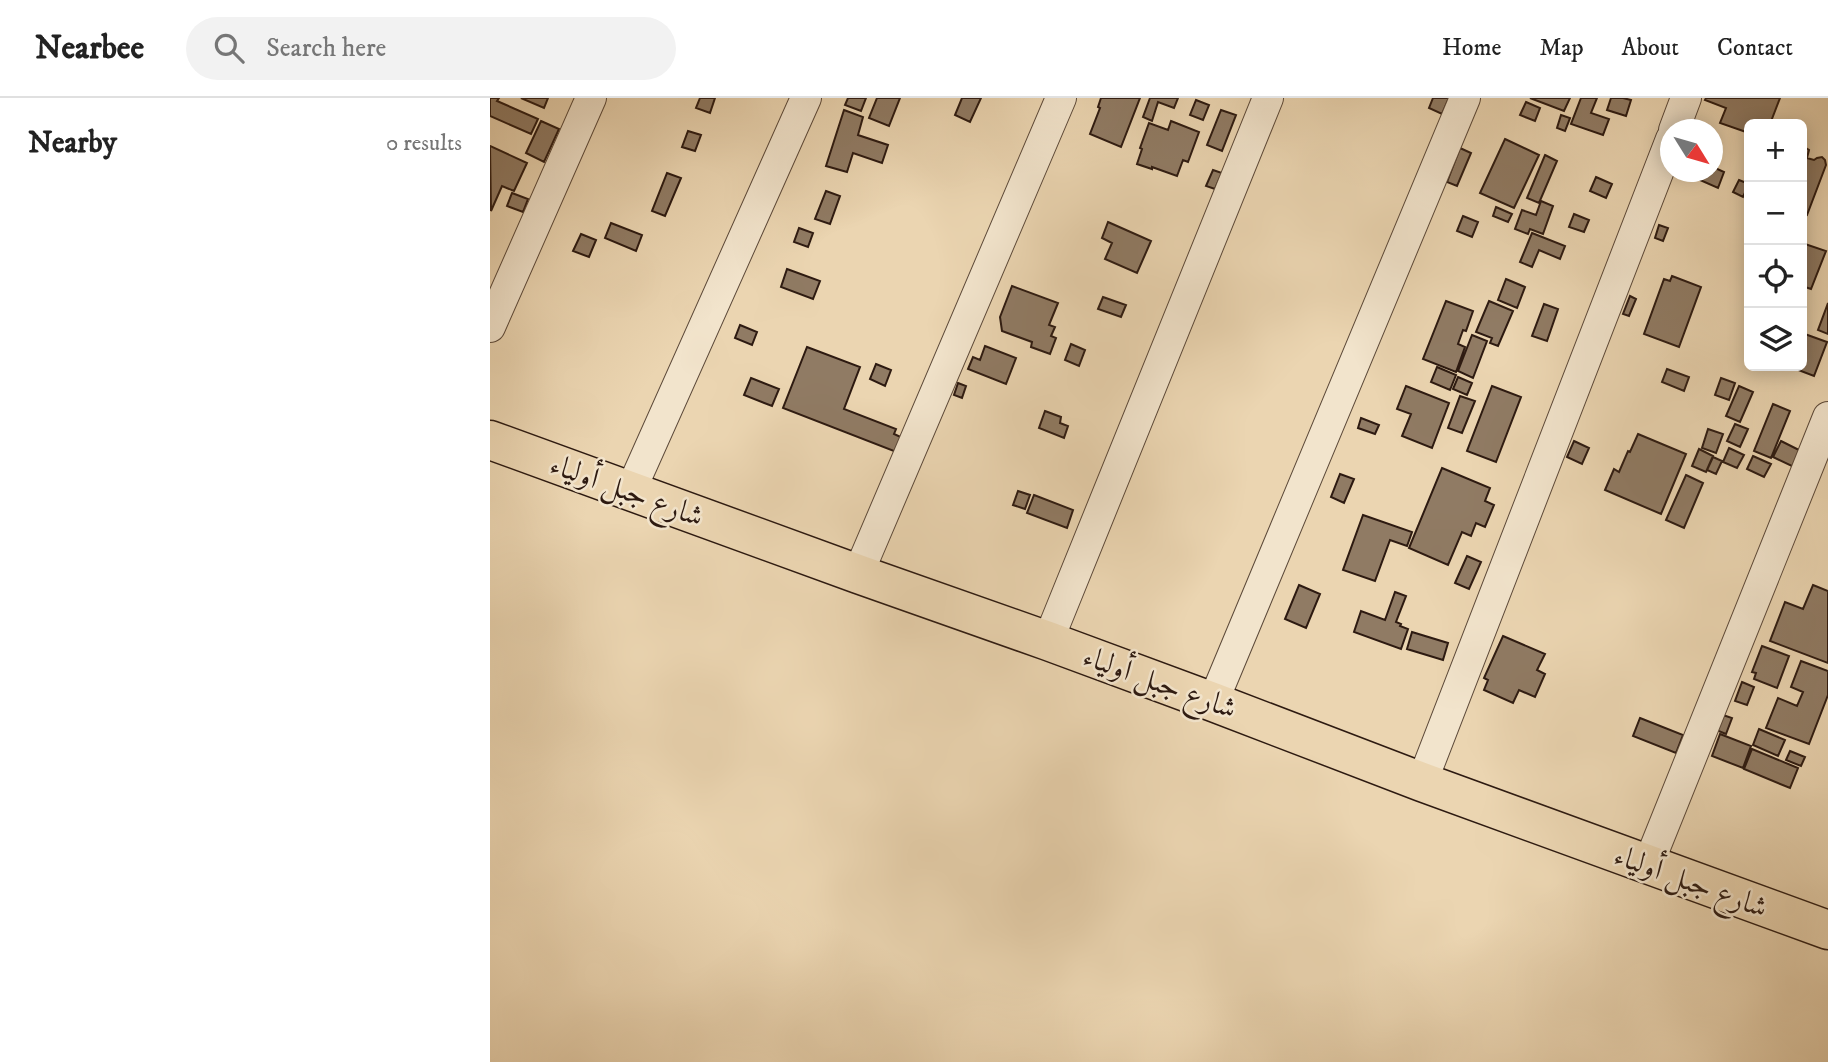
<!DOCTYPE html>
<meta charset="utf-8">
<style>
:root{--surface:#fff;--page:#f2f2f2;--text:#222;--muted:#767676;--line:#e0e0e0}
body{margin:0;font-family:"IM FELL DW Pica",Amiri,serif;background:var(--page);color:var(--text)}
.controls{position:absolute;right:21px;top:21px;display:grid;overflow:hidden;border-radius:10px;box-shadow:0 4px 18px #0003}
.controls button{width:63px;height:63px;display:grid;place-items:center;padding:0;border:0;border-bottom:2px solid var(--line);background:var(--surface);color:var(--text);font:35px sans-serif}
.compass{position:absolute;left:1170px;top:21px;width:63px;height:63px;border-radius:50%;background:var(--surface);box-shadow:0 4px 18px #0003;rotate:127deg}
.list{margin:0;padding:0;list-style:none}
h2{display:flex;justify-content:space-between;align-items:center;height:91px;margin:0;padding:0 28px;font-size:30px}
h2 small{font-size:23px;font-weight:400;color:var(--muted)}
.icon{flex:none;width:38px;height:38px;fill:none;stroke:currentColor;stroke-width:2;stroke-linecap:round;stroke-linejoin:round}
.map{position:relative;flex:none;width:1338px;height:964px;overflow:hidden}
header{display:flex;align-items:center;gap:42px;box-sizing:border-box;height:98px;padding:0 35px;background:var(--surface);border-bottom:2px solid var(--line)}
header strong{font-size:33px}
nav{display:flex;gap:38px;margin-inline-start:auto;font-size:24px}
.search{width:490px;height:63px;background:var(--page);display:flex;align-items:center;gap:18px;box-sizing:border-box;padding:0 24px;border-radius:38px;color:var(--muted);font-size:26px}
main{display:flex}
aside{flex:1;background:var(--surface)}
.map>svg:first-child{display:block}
.building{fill:#907b64;stroke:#2d1a11;stroke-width:2}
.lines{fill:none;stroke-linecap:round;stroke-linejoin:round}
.minor-casing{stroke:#5c4939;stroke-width:32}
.highway-casing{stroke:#2d1a11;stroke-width:41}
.minor{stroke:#f2e4cc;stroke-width:30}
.highway{stroke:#ebd5b1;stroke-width:38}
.labels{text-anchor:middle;stroke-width:5;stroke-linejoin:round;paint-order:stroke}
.street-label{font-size:30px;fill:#2d1a11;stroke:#f2e4cc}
</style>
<header>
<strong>Nearbee</strong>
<div class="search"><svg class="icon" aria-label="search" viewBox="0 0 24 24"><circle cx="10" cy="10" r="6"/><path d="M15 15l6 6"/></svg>Search here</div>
<nav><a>Home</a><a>Map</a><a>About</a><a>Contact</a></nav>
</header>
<main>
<aside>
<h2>Nearby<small>0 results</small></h2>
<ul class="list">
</ul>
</aside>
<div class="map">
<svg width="1338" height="964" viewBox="0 0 1338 964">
<rect width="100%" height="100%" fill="#ebd5b1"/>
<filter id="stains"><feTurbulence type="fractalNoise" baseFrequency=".00286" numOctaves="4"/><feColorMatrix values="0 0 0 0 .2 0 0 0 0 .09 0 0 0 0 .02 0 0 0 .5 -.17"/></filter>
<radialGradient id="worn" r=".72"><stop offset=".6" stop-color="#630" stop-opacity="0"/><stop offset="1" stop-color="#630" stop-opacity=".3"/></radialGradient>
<path class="building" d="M0 0H9L7 3 48 21 41 36 0 18Z
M31 0H58L54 10Z
M210 0H225L220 15 206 10Z
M358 0H376L371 13 355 7Z
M387 0H410L399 28 379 20Z
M472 0H491L480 24 465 17Z
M611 0H650L631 49 600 36 610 10 608 9Z
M660 0H688L684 10 668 4 662 23 653 19Z
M943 0H959L952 16 939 10Z
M1040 0H1080L1074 13Z
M1091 0H1107L1101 15 1119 21 1113 37 1081 26Z
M1121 0H1133L1141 2 1136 18 1117 12Z
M1216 0H1290L1280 26H1259V35L1230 25 1236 10 1215 2Z
M706 2 719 7 713 22 700 17Z
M1036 4 1050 10 1045 23 1030 17Z
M354 12 373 19 368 37 398 47 392 65 363 55 357 74 336 68Z
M731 12 746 17 732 53 717 47Z
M1071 17 1080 20 1075 33 1067 30Z
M1204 22 1217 27 1215 32H1200Z
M51 23 69 31 54 64 36 55Z
M681 23 709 34 698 64 693 62 687 78 662 69V71L647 66 652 51 650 50 659 25 678 32Z
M198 33 211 37 205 53 192 49Z
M1015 41 1049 57 1024 110 990 95Z
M0 48 37 65 24 93 12 88 1 113Z
M1312 49H1314L1319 52 1317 60 1324 62 1327 60 1332 59 1335 62 1336 67 1317 117 1312 115Z
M970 50 981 55 967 88 957 84Z
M1055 57 1067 63 1049 105 1037 100Z
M1223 69 1234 74 1228 90 1210 82 1214 74H1223Z
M723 72 732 75 725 91 716 88Z
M177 75 191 80 175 118 162 113Z
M1106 79 1122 86 1116 100 1100 93Z
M1249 82 1259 86 1253 99 1243 94Z
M336 93 350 98 340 126 325 121Z
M22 95 38 101 33 114 17 108Z
M1051 103 1063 108 1053 136 1040 131 1038 136 1025 131 1032 112 1046 117Z
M1006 109 1022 116 1018 124 1003 118Z
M1084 116 1099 122 1094 134 1079 129Z
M973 118 988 124 982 139 967 133Z
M618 124 661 143 647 175 615 161 622 145 612 140Z
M121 125 152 137 146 153 115 140Z
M1169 127 1178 130 1173 143 1165 140Z
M309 130 323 135 318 149 304 144Z
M1042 135 1075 148 1070 161 1049 152 1042 169 1030 164Z
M91 136 106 142 99 159 83 153Z
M1312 145 1336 153 1321 191 1312 188V165L1314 160 1312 159Z
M297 171 330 183 323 201 291 189Z
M1182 178 1211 189 1189 249 1154 236 1174 181 1180 183Z
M1016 181 1035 189 1027 210 1008 202Z
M522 188 568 205 559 227 565 229 561 238 566 240 560 256 541 249 542 244 512 233 510 219Z
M1140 198 1146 201 1139 218 1133 216Z
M613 199 636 207 631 219 608 211Z
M956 203 983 213 976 233 973 232 968 246 975 249 966 274 933 261Z
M999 203 1023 213 1008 248 1000 245 1002 240 986 234Z
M1338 205V236L1328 232Z
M1054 206 1068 211 1057 243 1042 238Z
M250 227 267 234 262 247 245 240Z
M1312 235 1337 244 1324 278 1298 268H1312Z
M982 237 997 243 983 280 968 273Z
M581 246 595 252 589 268 575 262Z
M495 248 526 260 516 286 478 271 483 259 490 262Z
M317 249 370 269 354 311 406 331 404 336 415 341 409 355 293 310Z
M386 266 401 272 395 288 380 281Z
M947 269 966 277 960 292 941 284Z
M1177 271 1199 279 1194 293 1172 284Z
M968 279 982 285 977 297 963 291Z
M261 280 289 291 282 308 254 297Z
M1231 280 1245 285 1239 302 1225 297Z
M468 285 476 288 472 300 464 297Z
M916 288 959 305 942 350 912 338 921 316 907 311Z
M1002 288 1031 299 1006 364 977 353Z
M1249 288 1263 294 1250 324 1236 318Z
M970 298 985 303 972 335 958 330Z
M1283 306 1300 313 1281 360 1264 353Z
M555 313 571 319 570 325 578 328 574 340 549 330Z
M871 320 889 327 885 336 868 330Z
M1245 326 1258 331 1250 349 1237 343Z
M1218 331 1233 336 1226 355 1212 350Z
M1148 336 1196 356 1171 416 1115 392 1124 371 1129 374 1138 353 1140 354Z
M1084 343 1099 350 1092 366 1077 359Z
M1291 343 1313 354 1306 370 1283 359Z
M1239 350 1254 357 1247 370 1233 364Z
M1209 351 1223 358 1216 374 1202 368Z
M1263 358 1281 366 1274 379 1257 371Z
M1223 359 1232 363 1226 376 1217 372Z
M952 370 1000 390 995 403 1004 407 995 429 986 425 981 438 972 434 958 467 919 450Z
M850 376 864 381 854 405 841 399Z
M1196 377 1213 385 1194 430 1176 422Z
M528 393 540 397 535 411 523 407Z
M544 397 583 412 577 430 537 415Z
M873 417 922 434 917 448 900 442 885 483 853 472Z
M977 458 991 464 979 491 965 485Z
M809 487 830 496 816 530 795 521Z
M1323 487 1338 493V565L1280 543 1295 504 1313 511Z
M905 494 916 498 906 524 911 526 910 528 918 531 911 551 864 534 871 513 895 522Z
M922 534 958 545 953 562 917 551Z
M1013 538 1055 556 1047 572 1055 576 1045 599 1029 592 1023 605 994 592 998 582 994 580Z
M1272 548 1299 558 1287 590 1264 581 1266 575 1262 574Z
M1311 563 1338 573V597L1319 646 1276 630 1288 600 1307 608 1313 594 1301 589Z
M1252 584 1264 589 1257 607 1245 603Z
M1233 617 1242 620 1236 636 1226 632Z
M1150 620 1193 637 1186 655 1143 638Z
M1269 631 1295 642 1288 658 1263 647Z
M1230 636 1261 648 1253 670 1222 658Z
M1262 651 1308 670 1300 690 1254 671Z
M1300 653 1315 659 1311 668 1296 662Z"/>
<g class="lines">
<defs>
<path id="minor" d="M1184 32 1196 0
M0 229 101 0
M140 394 316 0
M368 476 571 0
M558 543 778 0
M723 604 975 0
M932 684 1181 41
M1158 767 1338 319"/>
<path id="highway" d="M0 342 368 476 558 543 723 604 932 684 1338 832"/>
</defs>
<use href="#minor" class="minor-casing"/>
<use href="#highway" class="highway-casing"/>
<use href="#minor" class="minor"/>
<use href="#highway" class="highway"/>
</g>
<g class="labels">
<g class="street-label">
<text transform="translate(137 392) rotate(20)" y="10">شارع جبل أولياء</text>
<text transform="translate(670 584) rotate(20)" y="10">شارع جبل أولياء</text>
<text transform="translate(1201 783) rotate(20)" y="10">شارع جبل أولياء</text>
</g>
</g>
<rect width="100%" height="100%" filter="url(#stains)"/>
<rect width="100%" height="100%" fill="url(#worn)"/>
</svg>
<div class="controls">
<button>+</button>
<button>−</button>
<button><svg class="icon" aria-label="locate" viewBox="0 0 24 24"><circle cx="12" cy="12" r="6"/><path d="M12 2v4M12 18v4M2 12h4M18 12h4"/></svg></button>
<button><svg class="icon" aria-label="layers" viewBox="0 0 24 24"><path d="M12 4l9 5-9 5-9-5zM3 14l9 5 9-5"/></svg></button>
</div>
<svg class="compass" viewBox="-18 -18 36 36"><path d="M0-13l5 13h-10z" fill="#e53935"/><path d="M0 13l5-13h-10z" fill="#767676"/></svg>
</div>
</main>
